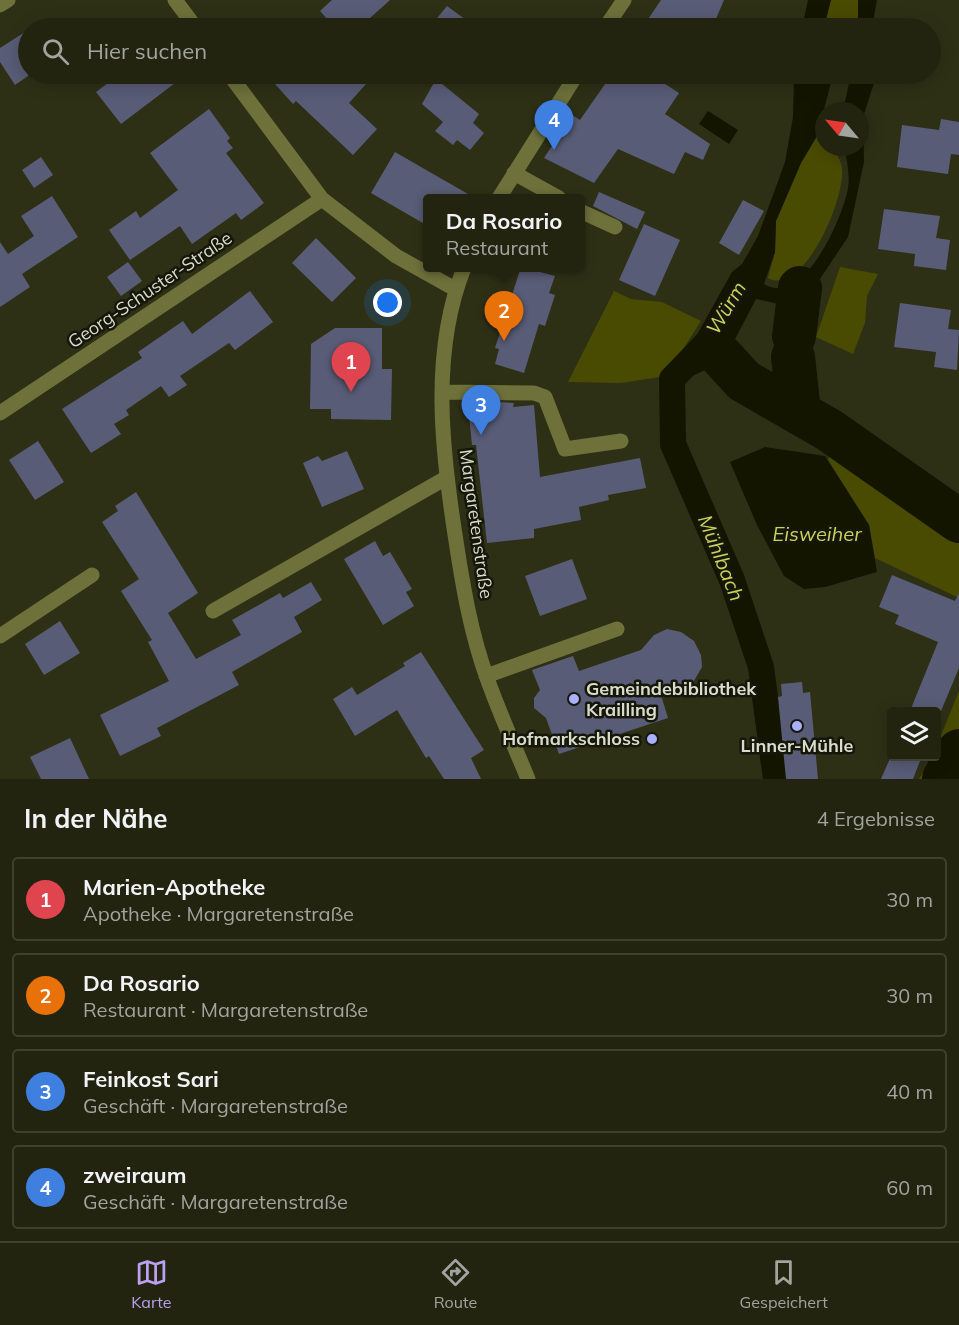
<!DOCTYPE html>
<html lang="de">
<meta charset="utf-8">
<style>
:root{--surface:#222410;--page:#2e301e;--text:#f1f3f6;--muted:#a2a49f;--line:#3f4130;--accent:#bca0f2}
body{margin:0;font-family:Mulish,sans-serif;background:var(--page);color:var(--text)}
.controls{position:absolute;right:18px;bottom:18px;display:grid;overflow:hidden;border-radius:6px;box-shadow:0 3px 15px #0003}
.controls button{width:54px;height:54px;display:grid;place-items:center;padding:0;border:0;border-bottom:2px solid var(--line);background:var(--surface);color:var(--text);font:30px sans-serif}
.compass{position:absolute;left:815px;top:102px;width:54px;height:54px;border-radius:50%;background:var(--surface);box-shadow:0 3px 15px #0003;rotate:299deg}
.you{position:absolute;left:388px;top:303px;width:21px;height:21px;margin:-15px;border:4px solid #fff;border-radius:50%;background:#1a73e8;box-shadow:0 0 0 9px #1a73e833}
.badge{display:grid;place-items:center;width:39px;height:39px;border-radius:50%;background:var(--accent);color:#fff;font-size:20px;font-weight:700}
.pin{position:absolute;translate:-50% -50px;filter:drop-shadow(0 2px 3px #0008)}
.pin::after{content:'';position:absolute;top:32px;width:21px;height:18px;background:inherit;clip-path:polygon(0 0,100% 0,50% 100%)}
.popup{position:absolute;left:423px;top:194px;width:162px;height:78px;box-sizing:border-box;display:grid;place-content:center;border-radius:6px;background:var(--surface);filter:drop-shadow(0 2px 4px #0005);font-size:20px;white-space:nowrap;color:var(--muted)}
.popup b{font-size:22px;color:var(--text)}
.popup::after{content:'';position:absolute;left:50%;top:100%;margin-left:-12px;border:12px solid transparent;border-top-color:var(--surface)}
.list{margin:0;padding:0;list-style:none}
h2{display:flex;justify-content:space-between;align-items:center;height:78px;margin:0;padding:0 24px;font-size:26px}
h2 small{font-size:20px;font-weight:400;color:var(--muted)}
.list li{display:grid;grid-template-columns:39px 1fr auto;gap:18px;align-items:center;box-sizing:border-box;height:84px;margin:0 12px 12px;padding:0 12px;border:2px solid var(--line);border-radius:6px}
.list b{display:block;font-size:22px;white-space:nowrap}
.list p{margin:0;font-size:20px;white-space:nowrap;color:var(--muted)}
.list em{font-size:20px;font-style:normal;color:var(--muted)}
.icon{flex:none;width:33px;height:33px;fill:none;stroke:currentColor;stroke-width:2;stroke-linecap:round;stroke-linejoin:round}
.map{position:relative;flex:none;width:959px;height:779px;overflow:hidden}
.search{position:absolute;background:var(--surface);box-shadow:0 3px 15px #0003;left:18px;right:18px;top:18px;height:66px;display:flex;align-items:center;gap:15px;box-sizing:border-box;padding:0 21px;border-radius:33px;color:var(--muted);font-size:22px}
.sheet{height:462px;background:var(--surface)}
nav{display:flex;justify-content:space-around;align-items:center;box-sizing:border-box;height:84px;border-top:2px solid var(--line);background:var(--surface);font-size:16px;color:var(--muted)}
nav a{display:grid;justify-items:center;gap:3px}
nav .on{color:var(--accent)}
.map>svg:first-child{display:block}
.green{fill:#494b03}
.water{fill:#141500}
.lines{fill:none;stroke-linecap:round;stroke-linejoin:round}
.canal{stroke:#141500;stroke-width:26}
.river{stroke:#141500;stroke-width:44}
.building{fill:#595c76}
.minor{stroke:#6e713a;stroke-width:15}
.poi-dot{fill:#aab0fc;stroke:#16170b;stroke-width:2}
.labels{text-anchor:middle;stroke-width:5;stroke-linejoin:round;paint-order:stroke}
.street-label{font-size:18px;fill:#d9dbcb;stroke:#16170b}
.poi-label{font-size:18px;font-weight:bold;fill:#d9dbcb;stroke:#16170b;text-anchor:start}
.water-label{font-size:20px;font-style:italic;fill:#ccd15b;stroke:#16170b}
</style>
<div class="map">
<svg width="959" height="779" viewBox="0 0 959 779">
<rect width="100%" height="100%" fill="#2e3016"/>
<path class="green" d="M831 0H858V28H826L825 23Z
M823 135 824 147H833C836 154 841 160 842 168 846 196 804 298 768 278L775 252 776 221 801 163 817 136Z
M840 267 878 274 867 296 865 323 853 354 816 337Z
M614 291 631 299 662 302 701 321 666 376 621 383 568 382Z
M848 447C868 461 882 479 902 493 923 508 941 516 959 536V598L875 558 869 525 828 460 835 448Z
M959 691V745L940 779H919L932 757 936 756 937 745Z"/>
<path class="water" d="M808 0H831L825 23 826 28H802Z
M858 0H877L874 16 877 28H858Z
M794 74 833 75 817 136 801 163 776 221 775 252 764 284C804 308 843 217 848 188 850 174 847 160 844 147H860V111H843L851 74H877L863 117 864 162 848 237 814 288 803 312 795 314 791 307 756 299 732 345 752 363 773 373 770 388 760 402 726 385 705 370 686 379 673 371 678 356 698 333 732 272 742 264 758 236 785 162 793 117Z
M708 111 738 130 729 144 699 124Z
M765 447 825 456 869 525 877 572 825 587 804 589 784 576 757 525 730 462Z"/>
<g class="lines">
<path class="canal" d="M700 350 672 379 673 444 732 580 761 667 776 779"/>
<path class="river" d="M794 336 800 288
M721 356 744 381 829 430 959 521
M793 357 799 412
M944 779 959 751"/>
</g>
<path class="building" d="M332 0H390L359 28H335L320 11Z
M661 0H724L712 28H642Z
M447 6 477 28H429Z
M28 30V76L15 85 0 62V48Z
M120 74H187L121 124 96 92Z
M266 74H375L349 103 377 129 353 155 296 101 293 104Z
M612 74H632L648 84 653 76 679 93 665 114 710 144 703 160 685 152 674 174 618 149 594 183 544 158 572 115 580 120Z
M436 79 479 114 473 123 484 133 470 150 457 140 453 145 435 131 443 122 422 104Z
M209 109 230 138 227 141 233 148 226 153 264 203 241 220 236 213 192 244 180 226 130 260 109 230 136 211 140 218 178 190 150 153Z
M941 119 959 122V155L951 154 948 174 897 167 902 125 939 130Z
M395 152 421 167 475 198H428V226L371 193Z
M41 157 53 175 34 188 22 170Z
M599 192 645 212 637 229 593 206Z
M52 196 78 237 22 274 30 287 0 307V242L8 254 34 236 21 216Z
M743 200 764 211 739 255 719 243Z
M884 209 940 216 936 238 950 240 946 270 914 266 915 254 878 249Z
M644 224 680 240 655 296 619 280Z
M316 238 356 278 332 302 292 263Z
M128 262 142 281 121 296 107 277Z
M521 267 555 276 549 293 555 295 545 326 539 324 524 373 495 364 499 349 495 348Z
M250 291 273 322 235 350 229 343 180 376 187 385 169 397 161 386 126 410 129 415 114 424 121 434 91 453 62 409 142 358 138 352 183 321 192 334Z
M900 303 951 310 948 329 959 330 957 370 934 367 936 352 894 347Z
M335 328H382V369H392L391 420 331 419V409H310L311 344Z
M497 402 514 403 513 407 534 405 540 477 640 458 646 488 608 495 609 500 579 507 581 520 534 529V538L487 543 476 445H472L468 405Z
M38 441 64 482 35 500 9 460Z
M347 451 364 489 322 507 303 463 318 456 322 461Z
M136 492 198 593 168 613 196 659 241 635 232 620 280 593 283 598 311 582 322 600 294 617 302 632 232 672 239 685 157 728 161 736 120 756 100 715 169 681 148 642 152 640 121 591 139 579 102 522 118 511 115 506Z
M375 541 383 556 390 552 412 589 406 592 414 606 383 625 344 559Z
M572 559 587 599 540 616 525 576Z
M892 575 955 601 959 593V668L941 711H910L938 642 895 624 899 615 879 607Z
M60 621 80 653 44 675 25 644Z
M667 629 681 632 694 641 701 655 702 667 691 686 681 692 661 695 668 718 559 754 546 718 534 708V698L540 690 532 670 573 656 579 671 641 650 654 635Z
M421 652 484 750 471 758 481 779H444L429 756 426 758 397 710 355 736 333 699 352 687 357 695 405 666 403 663Z
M802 682 803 693 810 692 818 779H786L778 697 782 696 781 684Z
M70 738 89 779H41L30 757Z
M891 756H922L913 779H881Z"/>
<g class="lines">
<path class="minor" d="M175 0 196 28
M0 5 8 0
M605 28 624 0
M229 74 322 199 396 256 455 289
M514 173 559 198
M499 198 577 74
M580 211 615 227
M464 268C430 353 442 452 456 541 463 587 471 634 487 678 499 712 514 745 528 779
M443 392 534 393 545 397 565 449 621 441
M0 413 322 199
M213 611 446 478
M0 636 92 575
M486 676 617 629"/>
</g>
<g class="poi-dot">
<circle cx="574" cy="699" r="6"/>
<circle cx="797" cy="726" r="6"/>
<circle cx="652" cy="739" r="6"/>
</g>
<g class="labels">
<g class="street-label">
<text transform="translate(150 290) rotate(-34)" y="6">Georg-Schuster-Straße</text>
<text transform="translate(476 524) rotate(82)" y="6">Margaretenstraße</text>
</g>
<g class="poi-label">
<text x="586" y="695">Gemeindebibliothek<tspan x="586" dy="21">Krailling</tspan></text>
<text x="640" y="745" text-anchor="end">Hofmarkschloss</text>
<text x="797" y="752" text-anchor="middle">Linner-Mühle</text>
</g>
<g class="water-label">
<text transform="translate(726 308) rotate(-59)" y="7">Würm</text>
<text x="817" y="541">Eisweiher</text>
<text transform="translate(721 558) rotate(68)" y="7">Mühlbach</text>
</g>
</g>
</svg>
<div class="controls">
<button><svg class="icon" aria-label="layers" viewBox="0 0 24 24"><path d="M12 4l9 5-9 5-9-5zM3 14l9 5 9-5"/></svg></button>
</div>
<svg class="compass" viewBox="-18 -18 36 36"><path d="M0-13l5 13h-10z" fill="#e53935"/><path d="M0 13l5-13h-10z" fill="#a2a49f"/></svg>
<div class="you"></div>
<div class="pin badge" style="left:351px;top:392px;background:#e0444e">1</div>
<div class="pin badge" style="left:504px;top:341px;background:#e8710a">2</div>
<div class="popup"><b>Da Rosario</b>Restaurant</div>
<div class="pin badge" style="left:481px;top:435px;background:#3f7fe0">3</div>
<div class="pin badge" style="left:554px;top:150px;background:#3f7fe0">4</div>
<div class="search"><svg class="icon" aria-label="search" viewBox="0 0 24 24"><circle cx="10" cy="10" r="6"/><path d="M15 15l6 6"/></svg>Hier suchen</div>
</div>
<section class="sheet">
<h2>In der Nähe<small>4 Ergebnisse</small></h2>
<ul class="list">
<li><span class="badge" style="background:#e0444e">1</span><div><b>Marien-Apotheke</b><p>Apotheke · Margaretenstraße</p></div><em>30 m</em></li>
<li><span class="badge" style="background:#e8710a">2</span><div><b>Da Rosario</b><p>Restaurant · Margaretenstraße</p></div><em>30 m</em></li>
<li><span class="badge" style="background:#3f7fe0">3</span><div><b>Feinkost Sari</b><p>Geschäft · Margaretenstraße</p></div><em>40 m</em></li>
<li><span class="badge" style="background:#3f7fe0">4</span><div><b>zweiraum</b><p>Geschäft · Margaretenstraße</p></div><em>60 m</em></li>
</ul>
</section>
<nav>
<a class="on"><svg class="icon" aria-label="map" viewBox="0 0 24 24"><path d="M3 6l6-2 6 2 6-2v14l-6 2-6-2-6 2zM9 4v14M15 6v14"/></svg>Karte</a>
<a><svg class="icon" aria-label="directions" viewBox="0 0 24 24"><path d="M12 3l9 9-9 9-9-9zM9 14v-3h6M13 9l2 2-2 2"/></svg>Route</a>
<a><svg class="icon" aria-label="saved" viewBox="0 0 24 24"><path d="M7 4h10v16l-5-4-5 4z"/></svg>Gespeichert</a>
</nav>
